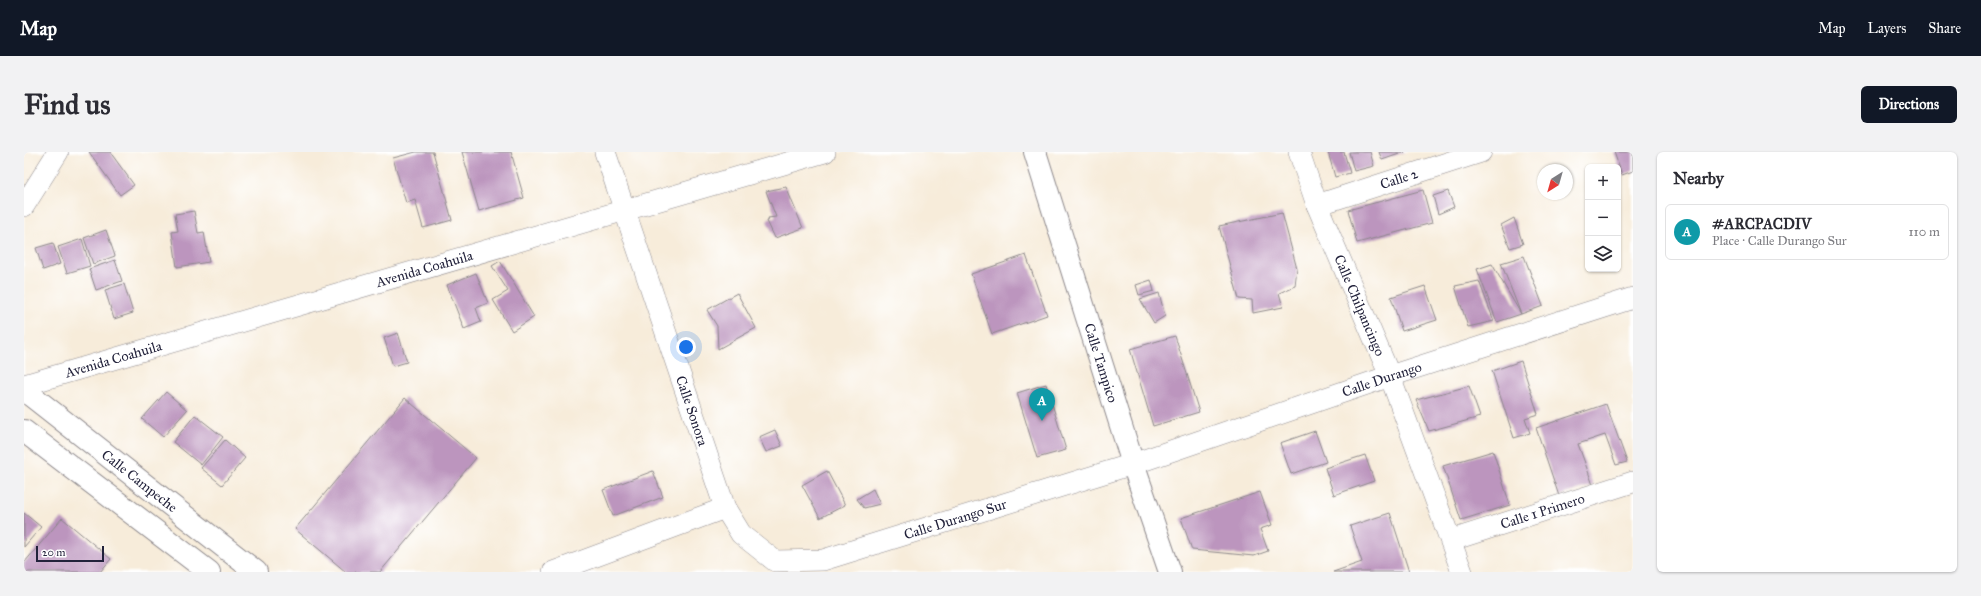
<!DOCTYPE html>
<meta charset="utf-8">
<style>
:root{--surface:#fff;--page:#f2f2f3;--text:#2b2b33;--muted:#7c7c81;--line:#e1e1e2;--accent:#111827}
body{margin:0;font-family:"IM FELL Great Primer",serif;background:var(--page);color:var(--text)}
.controls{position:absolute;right:12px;top:12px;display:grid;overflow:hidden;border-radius:6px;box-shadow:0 1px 3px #0004}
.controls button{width:36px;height:36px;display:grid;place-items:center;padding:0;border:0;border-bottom:1px solid var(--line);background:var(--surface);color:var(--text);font:20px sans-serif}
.compass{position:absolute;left:1513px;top:12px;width:36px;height:36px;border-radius:50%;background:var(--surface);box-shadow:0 1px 3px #0004;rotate:217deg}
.scale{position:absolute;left:12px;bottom:10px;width:68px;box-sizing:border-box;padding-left:4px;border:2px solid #22223b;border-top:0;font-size:11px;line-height:14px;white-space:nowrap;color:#22223b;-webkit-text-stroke:3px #fff;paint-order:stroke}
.you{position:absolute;left:662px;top:195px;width:14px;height:14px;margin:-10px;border:3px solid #fff;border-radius:50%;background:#1a73e8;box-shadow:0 0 0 6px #1a73e833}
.badge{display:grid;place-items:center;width:26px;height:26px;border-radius:50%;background:var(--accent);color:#fff;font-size:13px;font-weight:700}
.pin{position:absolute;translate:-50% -33px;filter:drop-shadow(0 1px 2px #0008)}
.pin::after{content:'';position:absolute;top:21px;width:14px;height:12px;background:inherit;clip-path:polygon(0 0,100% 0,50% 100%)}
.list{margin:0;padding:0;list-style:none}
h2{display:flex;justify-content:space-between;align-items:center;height:52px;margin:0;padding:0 16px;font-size:17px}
h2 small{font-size:13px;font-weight:400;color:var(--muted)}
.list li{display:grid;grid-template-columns:26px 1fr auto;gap:12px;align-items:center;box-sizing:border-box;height:56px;margin:0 8px 8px;padding:0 8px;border:1px solid var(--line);border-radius:6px}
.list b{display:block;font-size:15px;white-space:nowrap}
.list p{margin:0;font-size:13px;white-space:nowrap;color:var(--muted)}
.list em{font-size:13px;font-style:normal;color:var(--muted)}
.icon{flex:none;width:22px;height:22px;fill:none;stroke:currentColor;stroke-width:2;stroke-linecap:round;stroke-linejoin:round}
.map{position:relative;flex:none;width:1609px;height:420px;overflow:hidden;border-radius:6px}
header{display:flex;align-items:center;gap:24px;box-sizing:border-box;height:56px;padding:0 20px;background:var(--accent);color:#fff}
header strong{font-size:19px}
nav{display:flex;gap:22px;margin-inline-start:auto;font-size:14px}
.intro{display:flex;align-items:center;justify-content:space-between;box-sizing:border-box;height:96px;padding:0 24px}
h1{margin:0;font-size:28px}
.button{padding:10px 18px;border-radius:6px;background:var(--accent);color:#fff;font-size:14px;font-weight:700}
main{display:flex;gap:24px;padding:0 24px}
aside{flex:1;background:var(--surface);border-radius:6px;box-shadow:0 1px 3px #0004}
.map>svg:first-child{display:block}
.building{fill:#bc95be}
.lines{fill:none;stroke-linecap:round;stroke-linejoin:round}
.minor-casing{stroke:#8c878a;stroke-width:22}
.tertiary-casing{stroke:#8c878a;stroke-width:24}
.secondary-casing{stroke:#8c878a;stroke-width:24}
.minor{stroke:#fff;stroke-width:21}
.tertiary{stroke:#fff;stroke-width:22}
.secondary{stroke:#fff;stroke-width:22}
.labels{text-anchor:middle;stroke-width:4;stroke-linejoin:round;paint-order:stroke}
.street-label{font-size:14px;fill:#22223b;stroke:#fff}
</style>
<header>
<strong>Map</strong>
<nav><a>Map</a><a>Layers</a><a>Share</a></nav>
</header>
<div class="intro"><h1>Find us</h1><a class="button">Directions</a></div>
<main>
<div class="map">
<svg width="1609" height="420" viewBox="0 0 1609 420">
<rect width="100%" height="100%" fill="#fff"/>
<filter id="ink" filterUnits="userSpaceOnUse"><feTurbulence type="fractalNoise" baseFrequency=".025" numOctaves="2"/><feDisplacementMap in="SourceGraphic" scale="8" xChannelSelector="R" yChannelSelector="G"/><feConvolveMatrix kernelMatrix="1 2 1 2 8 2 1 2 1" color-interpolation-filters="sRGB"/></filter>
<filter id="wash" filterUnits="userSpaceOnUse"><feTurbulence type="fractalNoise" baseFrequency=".012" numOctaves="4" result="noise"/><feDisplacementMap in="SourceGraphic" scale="16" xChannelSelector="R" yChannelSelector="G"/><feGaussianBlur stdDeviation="0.9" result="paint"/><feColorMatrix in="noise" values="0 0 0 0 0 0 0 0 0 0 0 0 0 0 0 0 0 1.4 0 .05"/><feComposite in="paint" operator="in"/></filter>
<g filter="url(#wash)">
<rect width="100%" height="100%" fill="#f7ecda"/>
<g id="blocks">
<path class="building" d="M65 0H86L110 33 96 43Z
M392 0H409L428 68 399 76 391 48 382 51 369 6Z
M438 0H487L500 46 455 59Z
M1304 0H1320L1326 21 1311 25Z
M1325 0H1346L1350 14 1330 19Z
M1355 0H1381L1358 8Z
M1590 0H1609V19L1598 23Z
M762 35 779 76 751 86 743 69 745 68 744 66 752 65 742 39Z
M1399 38 1408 71 1333 91 1324 58Z
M1424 39 1430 55 1414 62 1409 44Z
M170 59 174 81 180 80 185 110 153 115 148 80 154 79 151 62Z
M1258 61 1273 117 1271 134 1255 141 1259 155 1229 161 1228 148 1215 147 1195 74Z
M1490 66 1499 92 1486 96 1477 73Z
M82 78 91 104 69 112 60 86Z
M58 87 66 114 43 121 34 95Z
M29 91 36 112 19 118 12 96Z
M1002 103 1023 163 968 182 947 122Z
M1500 104 1519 154 1497 162 1473 170 1453 117 1468 112 1497 162 1477 111Z
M91 108 98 129 72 138 65 117Z
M476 109 510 165 488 179 469 148 484 139 468 114Z
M452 121 464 151 452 156 457 170 440 177 423 133Z
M1127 128 1130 139 1115 143 1112 133Z
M1455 129 1470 169 1444 175 1431 134Z
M100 132 109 161 90 167 81 138Z
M1401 134 1413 168 1378 179 1367 145Z
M713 141 732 176 694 197 693 174 683 158Z
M1135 141 1141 164 1130 171 1116 147Z
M374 181 383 210 369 214 360 186Z
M1151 184 1175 260 1129 274 1106 197Z
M1497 209 1514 262 1501 266 1506 281 1490 286 1468 219Z
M1022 232 1042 298 1013 306 993 241Z
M1445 234 1456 265 1405 279 1392 248Z
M142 240 163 258 139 285 118 267Z
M381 246 452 306 356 420H322L271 377Z
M1582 252 1603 310 1592 313 1581 283 1554 292 1569 333 1535 344 1512 276Z
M171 263 199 285 177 313 149 290Z
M751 278 758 294 742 300 735 285Z
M1291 279 1302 310 1267 322 1256 291Z
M201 288 221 306 198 333 177 316Z
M1469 299 1486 353 1437 368 1419 314Z
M1341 303 1350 329 1310 343 1301 316Z
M629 319 639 345 589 364 579 338Z
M803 319 821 353 796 366 778 333Z
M849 337 856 352 840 356 833 347Z
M1236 340 1248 373 1236 377 1244 399 1230 404 1168 398 1157 366Z
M0 361 17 375 0 395Z
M1366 361 1385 420H1309L1338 410 1326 374Z
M38 366 87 407 76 420H0V411Z"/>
</g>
</g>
<g filter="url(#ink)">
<use href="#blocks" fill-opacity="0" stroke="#8c878a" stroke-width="1"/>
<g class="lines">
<defs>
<g id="minor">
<path id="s1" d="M581 0 701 356 717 382 751 409 799 408 1109 312 1366 224 1609 146"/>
<path id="s2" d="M1275 0 1293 53 1366 224 1438 420"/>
<path id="s3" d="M1293 53 1457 0"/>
<path d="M0 54 34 0"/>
<path id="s4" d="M0 233 801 0"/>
<path id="s5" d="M1428 388 1609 330"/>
<path d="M529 420 701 356"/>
</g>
<g id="tertiary">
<path id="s6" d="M1011 0 1109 312 1146 420"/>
</g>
<g id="secondary">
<path id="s7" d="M0 238 232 420"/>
<path d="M0 279 185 420"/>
</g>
</defs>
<use href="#minor" class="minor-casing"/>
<use href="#tertiary" class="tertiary-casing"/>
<use href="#secondary" class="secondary-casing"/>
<use href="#minor" class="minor"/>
<use href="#tertiary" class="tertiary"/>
<use href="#secondary" class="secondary"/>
</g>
</g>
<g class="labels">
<g class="street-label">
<text dy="5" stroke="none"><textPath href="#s3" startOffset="86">Calle 2</textPath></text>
<text dy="5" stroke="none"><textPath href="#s4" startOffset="417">Avenida Coahuila</textPath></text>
<text dy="5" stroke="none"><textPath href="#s2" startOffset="165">Calle Chilpancingo</textPath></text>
<text dy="5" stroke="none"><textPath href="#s4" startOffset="93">Avenida Coahuila</textPath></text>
<text dy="5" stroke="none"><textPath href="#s6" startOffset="221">Calle Tampico</textPath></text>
<text dy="5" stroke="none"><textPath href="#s1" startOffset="1085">Calle Durango</textPath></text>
<text dy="5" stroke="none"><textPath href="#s1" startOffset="273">Calle Sonora</textPath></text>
<text dy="5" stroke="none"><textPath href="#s7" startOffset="147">Calle Campeche</textPath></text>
<text dy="5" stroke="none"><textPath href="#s5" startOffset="95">Calle 1 Primero</textPath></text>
<text dy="5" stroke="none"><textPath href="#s1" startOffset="636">Calle Durango Sur</textPath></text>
</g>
</g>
</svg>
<div class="controls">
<button>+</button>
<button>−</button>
<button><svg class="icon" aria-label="layers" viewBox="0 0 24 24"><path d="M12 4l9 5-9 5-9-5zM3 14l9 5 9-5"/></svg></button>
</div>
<svg class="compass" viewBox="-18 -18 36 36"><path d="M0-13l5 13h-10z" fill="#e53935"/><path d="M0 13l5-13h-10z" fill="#7c7c81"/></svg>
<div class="scale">20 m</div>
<div class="you"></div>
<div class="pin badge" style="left:1018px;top:269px;background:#0f9aa8">A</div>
</div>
<aside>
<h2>Nearby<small></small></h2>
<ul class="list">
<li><span class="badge" style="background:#0f9aa8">A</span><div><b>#ARCPACDIV</b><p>Place · Calle Durango Sur</p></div><em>110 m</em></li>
</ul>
</aside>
</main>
